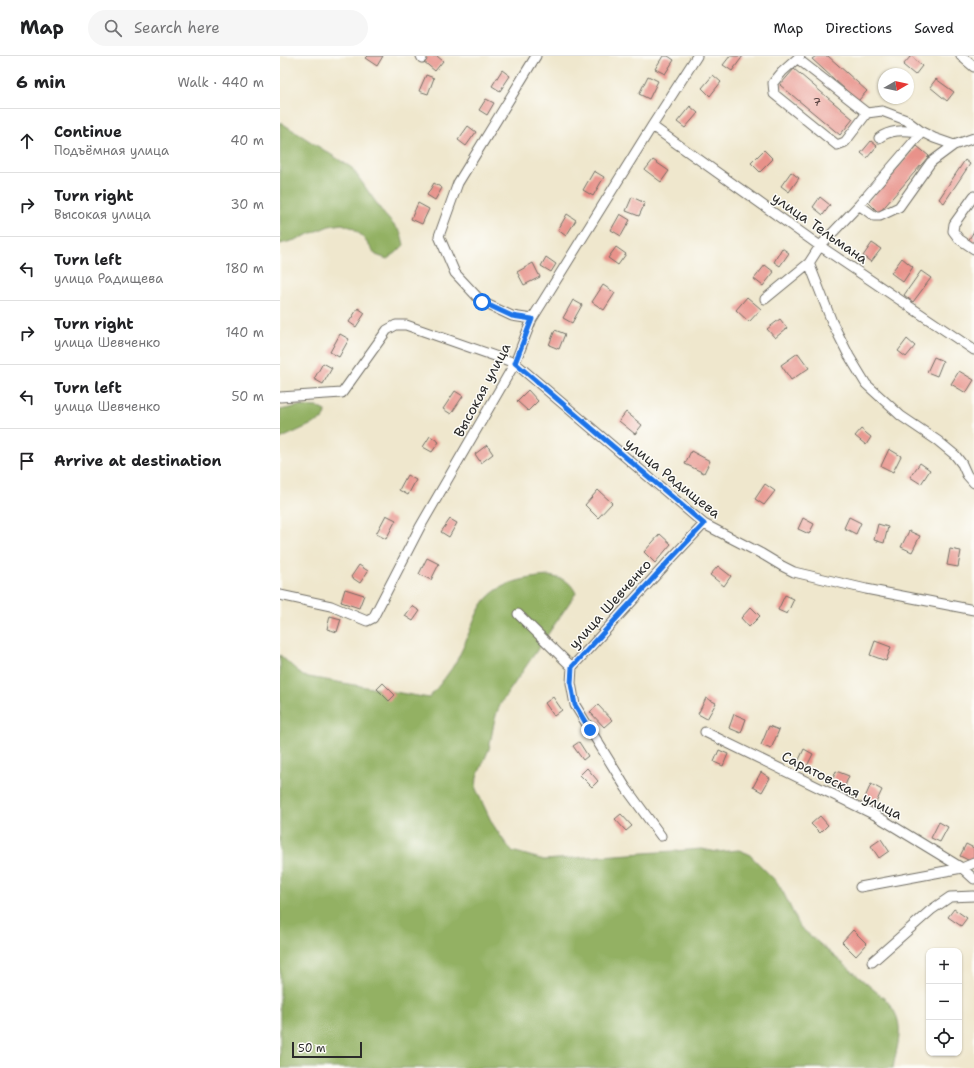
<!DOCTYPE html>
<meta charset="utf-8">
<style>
:root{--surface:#fff;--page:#f6f6f6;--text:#202124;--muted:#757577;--line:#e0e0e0}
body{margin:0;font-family:"Shantell Sans",sans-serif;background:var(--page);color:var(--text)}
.controls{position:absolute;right:12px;bottom:12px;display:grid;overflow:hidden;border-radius:8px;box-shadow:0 1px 3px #0004}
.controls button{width:36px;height:36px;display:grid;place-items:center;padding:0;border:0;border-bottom:1px solid var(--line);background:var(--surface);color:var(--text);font:20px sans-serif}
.compass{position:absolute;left:598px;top:12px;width:36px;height:36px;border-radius:50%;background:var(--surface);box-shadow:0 1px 3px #0004;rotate:81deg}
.scale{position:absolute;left:12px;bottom:10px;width:70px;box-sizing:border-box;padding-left:4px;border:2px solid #2b2b2b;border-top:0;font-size:11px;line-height:14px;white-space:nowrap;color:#2b2b2b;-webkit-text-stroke:3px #fdfcf7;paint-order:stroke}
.stop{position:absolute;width:12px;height:12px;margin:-9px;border:3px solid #1a73e8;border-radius:50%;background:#fff}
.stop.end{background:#1a73e8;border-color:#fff;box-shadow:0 1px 4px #0008}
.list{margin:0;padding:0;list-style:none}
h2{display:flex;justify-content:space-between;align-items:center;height:52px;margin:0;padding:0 16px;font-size:17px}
h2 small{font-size:13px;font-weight:400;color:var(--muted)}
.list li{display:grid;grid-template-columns:26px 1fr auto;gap:12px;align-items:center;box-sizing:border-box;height:64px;padding:0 16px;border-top:1px solid var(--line)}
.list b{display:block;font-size:15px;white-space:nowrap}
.list p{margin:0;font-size:13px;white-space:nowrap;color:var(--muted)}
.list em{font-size:13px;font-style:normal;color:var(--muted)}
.icon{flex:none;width:22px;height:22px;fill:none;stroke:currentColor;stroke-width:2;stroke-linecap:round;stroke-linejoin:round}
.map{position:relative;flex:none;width:694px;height:1012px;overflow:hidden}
header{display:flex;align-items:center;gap:24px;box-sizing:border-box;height:56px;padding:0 20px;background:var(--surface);border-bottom:1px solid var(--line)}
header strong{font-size:19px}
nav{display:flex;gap:22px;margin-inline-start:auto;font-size:14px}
.search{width:280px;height:36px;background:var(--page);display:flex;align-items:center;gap:10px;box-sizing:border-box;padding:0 14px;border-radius:22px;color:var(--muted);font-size:15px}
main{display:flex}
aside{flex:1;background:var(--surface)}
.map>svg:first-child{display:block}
.forest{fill:#93b164;stroke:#5f6e48}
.building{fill:#e8928a}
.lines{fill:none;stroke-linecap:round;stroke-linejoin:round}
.minor-casing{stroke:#706d64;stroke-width:11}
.minor{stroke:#fff;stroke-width:9}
.route{stroke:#1a73e8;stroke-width:5}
.labels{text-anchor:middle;stroke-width:3;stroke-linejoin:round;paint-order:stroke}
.number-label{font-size:12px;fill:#5a4543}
.street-label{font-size:14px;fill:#2b2b2b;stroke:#fdfcf7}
</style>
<header>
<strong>Map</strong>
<div class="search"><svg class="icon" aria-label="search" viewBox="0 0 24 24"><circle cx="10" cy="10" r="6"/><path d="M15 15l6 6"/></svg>Search here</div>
<nav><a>Map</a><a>Directions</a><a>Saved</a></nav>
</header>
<main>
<aside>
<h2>6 min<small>Walk · 440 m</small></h2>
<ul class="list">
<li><svg class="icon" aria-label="ahead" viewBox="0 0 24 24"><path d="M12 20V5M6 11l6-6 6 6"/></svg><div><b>Continue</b><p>Подъёмная улица</p></div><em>40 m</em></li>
<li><svg class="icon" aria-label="right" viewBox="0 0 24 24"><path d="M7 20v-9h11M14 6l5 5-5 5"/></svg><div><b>Turn right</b><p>Высокая улица</p></div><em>30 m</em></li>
<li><svg class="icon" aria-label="left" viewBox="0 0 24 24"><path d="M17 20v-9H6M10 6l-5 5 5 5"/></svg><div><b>Turn left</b><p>улица Радищева</p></div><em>180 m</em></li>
<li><svg class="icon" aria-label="right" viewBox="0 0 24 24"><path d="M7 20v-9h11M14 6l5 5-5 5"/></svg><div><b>Turn right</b><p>улица Шевченко</p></div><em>140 m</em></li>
<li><svg class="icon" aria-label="left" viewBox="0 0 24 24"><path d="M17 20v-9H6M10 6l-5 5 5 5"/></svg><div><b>Turn left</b><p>улица Шевченко</p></div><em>50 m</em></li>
<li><svg class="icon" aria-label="arrive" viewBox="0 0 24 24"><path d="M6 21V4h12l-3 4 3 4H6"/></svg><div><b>Arrive at destination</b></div></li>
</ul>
</aside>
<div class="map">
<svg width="694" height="1012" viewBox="0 0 694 1012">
<rect width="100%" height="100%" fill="#fdfcf7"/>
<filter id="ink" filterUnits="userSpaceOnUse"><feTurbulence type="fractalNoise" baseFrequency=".025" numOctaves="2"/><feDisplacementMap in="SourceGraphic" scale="8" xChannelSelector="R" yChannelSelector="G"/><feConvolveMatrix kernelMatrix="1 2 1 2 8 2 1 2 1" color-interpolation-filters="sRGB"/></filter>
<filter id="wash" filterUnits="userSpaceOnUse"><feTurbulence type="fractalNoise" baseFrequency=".012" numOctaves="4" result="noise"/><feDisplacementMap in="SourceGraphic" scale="16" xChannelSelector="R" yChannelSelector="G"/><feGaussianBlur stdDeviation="0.9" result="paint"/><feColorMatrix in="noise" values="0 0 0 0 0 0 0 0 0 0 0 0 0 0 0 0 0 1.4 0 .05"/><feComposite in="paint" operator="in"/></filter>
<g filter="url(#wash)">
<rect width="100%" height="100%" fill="#efe7cd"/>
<path class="forest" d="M0 66 72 112 104 158 121 177 124 189 116 197 107 203 96 199 82 180 73 172 62 168 49 170 15 184 0 188Z
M19 350 37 351 45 355 46 358 43 363 0 383V354Z
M269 520C284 523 289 524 296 537L221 647 217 656 214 667 209 693 197 721 196 733 212 767 224 785 232 795 264 804 422 793 437 796 459 794 469 798 497 826 504 838 520 871 606 944C627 967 618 984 613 1012H0V599L23 620 149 642C159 629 170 617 178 602 187 586 191 567 200 552 214 527 243 522 269 520Z"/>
<g id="blocks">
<path class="building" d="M87 0H103L97 10 85 2Z
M147 0H157L163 5 155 15 143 5Z
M383 0H388L394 4 385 18 375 13Z
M450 0H463L452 15 443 9Z
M536 0H548L587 35 578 45 532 3Z
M631 0 642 10 635 19 623 9Z
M514 13 573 63 560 79 500 29Z
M222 14 230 20 220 35 212 30Z
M146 19 154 22 148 38 139 35Z
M433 19 441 26 430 40 422 32Z
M368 20 378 25 369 43 359 38Z
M656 23 674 36 667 45 650 31Z
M206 43 214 47 207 59 199 54Z
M410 50 418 57 405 72 397 66Z
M188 70 196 76 186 90 178 84Z
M591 85 597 90 587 102 581 97Z
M637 90 649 100 599 157 588 146Z
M484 94 493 103 480 116 471 107Z
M373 104 389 115 381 126 365 114Z
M685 104 690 108 664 147 659 143Z
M314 115 324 121 313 140 303 134Z
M511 116 519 122 509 136 501 130Z
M154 127 162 132 155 144 147 139Z
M352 141 365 147 359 160 346 155Z
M540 141 550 149 543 159 533 151Z
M138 147 149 153 142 168 131 163Z
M287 158 296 164 286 180 278 174Z
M340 158 350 164 341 180 331 174Z
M694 175V189L688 185Z
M592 187 601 193 591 206 583 200Z
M336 191 346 198 338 209 328 202Z
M502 192 509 197 500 210 494 206Z
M266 201 276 208 271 216 261 210Z
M622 202 633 211 623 226 611 217Z
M253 207 260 221 244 229 237 216Z
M485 209 494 216 483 230 474 223Z
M641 215 651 222 633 246 624 239Z
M323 229 335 237 324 254 312 246Z
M467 241 481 253 469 266 456 254Z
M293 244 302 249 292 267 283 262Z
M78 252 85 257 76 271 69 266Z
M500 263 507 272 495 282 487 273Z
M275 274 285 278 279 293 269 289Z
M60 278 69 283 59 301 50 296Z
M627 283 635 290 626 301 618 295Z
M518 297 529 312 511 324 501 309Z
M654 301 663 305 657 320 647 316Z
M43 307 52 312 43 328 34 323Z
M679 315 694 324 686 337 671 328Z
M248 334 258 345 248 355 237 345Z
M175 335 183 340 171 358 163 353Z
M346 356 362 369 355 378 339 365Z
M581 373 591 381 586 389 575 380Z
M150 380 159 386 152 396 143 391Z
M207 389 213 398 201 407 195 398Z
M609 393 621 400 613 416 601 410Z
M411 395 430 405 424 417 405 408Z
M640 407 650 414 641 428 630 421Z
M127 419 136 424 128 439 119 434Z
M485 428 495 435 484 449 475 443Z
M318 434 332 447 318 462 305 449Z
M106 459 116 464 106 483 96 478Z
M569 461 581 467 576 478 564 472Z
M523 462 534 468 529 478 518 473Z
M170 463 177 467 169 481 161 476Z
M598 468 608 471 604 487 594 484Z
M629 475 640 480 632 496 621 491Z
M380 478 391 488 375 507 364 496Z
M670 493 681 495 678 511 667 509Z
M147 502 159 508 151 524 139 518Z
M79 509 88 515 80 527 71 521Z
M438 510 451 520 444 530 430 519Z
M65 533 84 539 79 552 61 546Z
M505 539 514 543 507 558 498 554Z
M132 550 140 555 133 565 125 560Z
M471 551 480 560 469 571 461 562Z
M50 560 61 563 57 576 47 573Z
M595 585 611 591 606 605 590 599Z
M103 627 115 639 109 645 97 633Z
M273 641 282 654 274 660 265 647Z
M426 642 436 647 427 663 418 658Z
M318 649 332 664 324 671 310 656Z
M454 658 466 663 461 677 449 672Z
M489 670 499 674 491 693 481 689Z
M299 686 308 700 303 704 293 690Z
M524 693 533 698 527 710 518 706Z
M439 694 448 698 443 710 434 706Z
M307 712 318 725 312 731 300 719Z
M556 715 569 720 564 732 551 727Z
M481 716 490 722 482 736 473 731Z
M591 728 602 734 594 751 583 746Z
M341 758 352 770 346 775 335 763Z
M540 760 548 769 540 777 531 768Z
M659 766 668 771 660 786 651 782Z
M601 783 609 795 599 802 591 790Z
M686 788 694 792V802L692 806 680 800Z
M674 853 687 862 681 870 668 861Z
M573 874 587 888 576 900 562 886Z"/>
</g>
</g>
<g filter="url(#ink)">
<use href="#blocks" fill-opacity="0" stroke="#706d64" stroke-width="1"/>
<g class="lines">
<defs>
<path id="minor" d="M141 0 142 2
M520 0 502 16 493 27 494 38 557 89 565 86 587 57 602 55 626 64 642 76 654 82 674 89 694 82
M681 0 694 11
M518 3 587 57
M372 70 540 190 694 294
M599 82C612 72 627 75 642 76
M694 140 674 168 673 175 679 183 694 193
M579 149 594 160H600L619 151 651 106 674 89
M529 207 552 266 569 300 586 328 621 360 658 385 675 399 682 408 687 419 694 427
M485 243 529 207 540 190 579 149 642 76
M252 263 232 260 202 246 175 217 159 180 178 127 256 0
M0 341 62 337 107 274 116 269H126L235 307 424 468 482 498 502 510 514 516 586 533 694 554
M0 539 51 550 87 565 93 562 140 471 235 307 252 263 372 70 417 0
M238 558 292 611
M425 676 595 759 682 812 694 823
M381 780 346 732 295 649 291 627 292 611 388 506 424 468
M580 831 682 812 694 807
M592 906 651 854 670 841 694 840"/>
</defs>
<use href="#minor" class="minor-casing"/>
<use href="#minor" class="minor"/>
</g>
</g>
<g class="lines" filter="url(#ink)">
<path class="route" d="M202 246 232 260 252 263 235 307 424 468 388 506 292 611 291 628 295 649 310 674"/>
</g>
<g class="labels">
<g class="number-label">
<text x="537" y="50">7</text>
</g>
<g class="street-label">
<text transform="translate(540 172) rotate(35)" y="5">улица Тельмана</text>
<text transform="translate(202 334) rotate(-62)" y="5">Высокая улица</text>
<text transform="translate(393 422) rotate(39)" y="5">улица Радищева</text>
<text transform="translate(330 548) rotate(-48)" y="5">улица Шевченко</text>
<text transform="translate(562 729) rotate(27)" y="5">Саратовская улица</text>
</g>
</g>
</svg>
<div class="controls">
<button>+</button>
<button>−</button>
<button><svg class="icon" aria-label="locate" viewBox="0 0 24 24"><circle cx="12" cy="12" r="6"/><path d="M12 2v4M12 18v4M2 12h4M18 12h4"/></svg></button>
</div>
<svg class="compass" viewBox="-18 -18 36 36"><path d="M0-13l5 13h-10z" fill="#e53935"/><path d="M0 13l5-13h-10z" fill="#757577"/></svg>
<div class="scale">50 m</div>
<div class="stop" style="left:202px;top:246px"></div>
<div class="stop end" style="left:310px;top:674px"></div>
</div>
</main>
